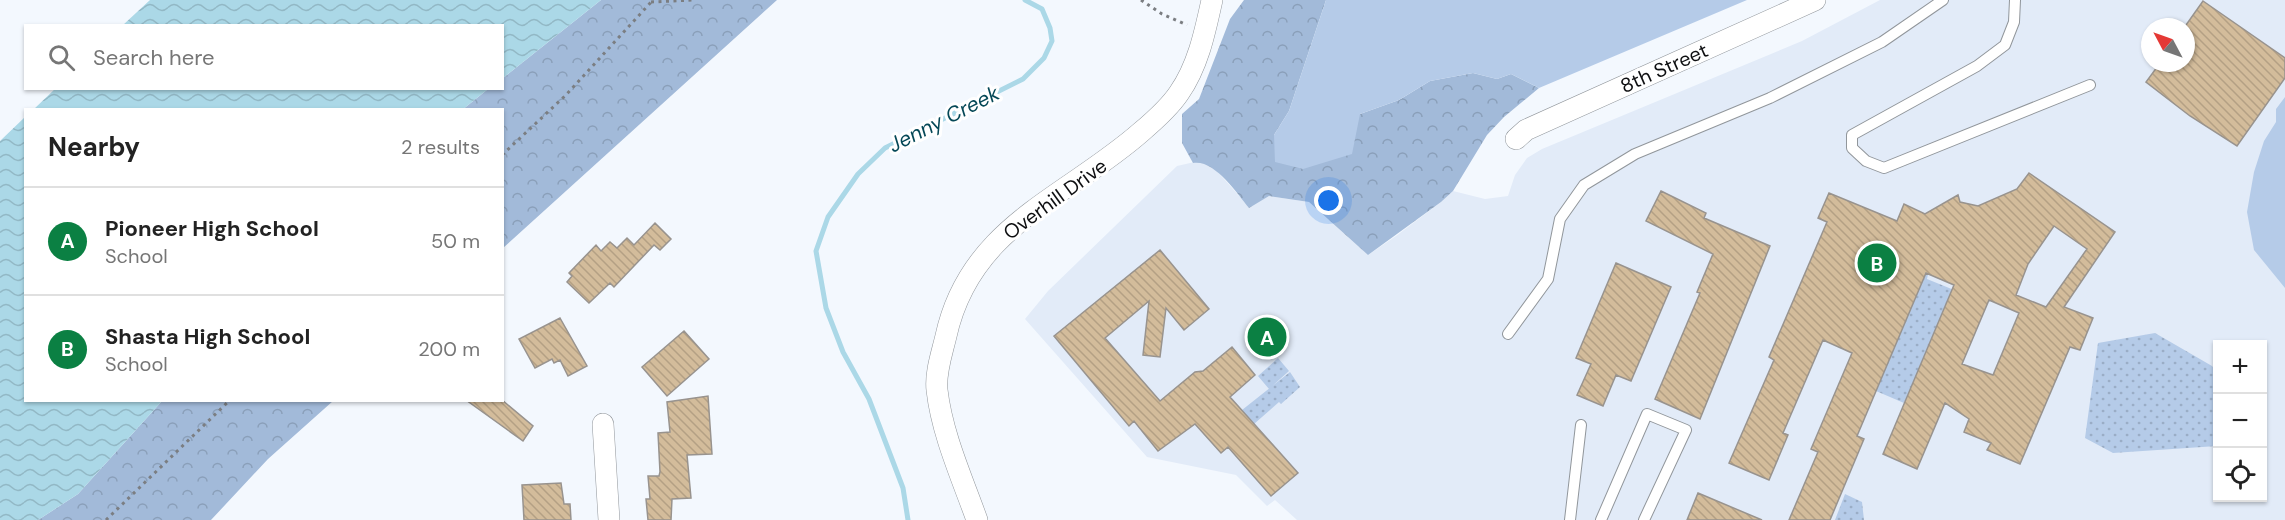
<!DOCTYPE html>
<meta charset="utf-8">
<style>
:root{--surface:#fff;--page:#f2f2f2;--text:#222;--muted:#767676;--line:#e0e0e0;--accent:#0b8043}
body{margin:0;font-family:"DM Sans",sans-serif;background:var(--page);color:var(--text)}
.controls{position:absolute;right:18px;bottom:18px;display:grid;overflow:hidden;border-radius:0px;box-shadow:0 2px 4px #0004}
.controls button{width:54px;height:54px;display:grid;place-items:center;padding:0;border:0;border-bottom:2px solid var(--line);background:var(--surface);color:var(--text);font:30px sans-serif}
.compass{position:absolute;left:2141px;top:18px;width:54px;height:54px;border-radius:50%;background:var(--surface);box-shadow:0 2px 4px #0004;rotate:311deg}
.you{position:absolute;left:1329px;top:201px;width:21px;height:21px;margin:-15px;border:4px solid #fff;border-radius:50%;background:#1a73e8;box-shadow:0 0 0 9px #1a73e833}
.badge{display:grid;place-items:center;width:39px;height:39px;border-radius:50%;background:var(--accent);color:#fff;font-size:20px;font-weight:700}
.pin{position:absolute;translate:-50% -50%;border:3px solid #fff;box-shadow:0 2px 6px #0006}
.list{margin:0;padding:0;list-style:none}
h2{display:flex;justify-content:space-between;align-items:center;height:78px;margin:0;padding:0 24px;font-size:26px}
h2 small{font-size:20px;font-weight:400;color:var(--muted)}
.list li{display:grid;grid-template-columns:39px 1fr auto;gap:18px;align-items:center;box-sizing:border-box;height:108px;padding:0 24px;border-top:2px solid var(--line)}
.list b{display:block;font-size:22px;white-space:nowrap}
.list p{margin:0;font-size:20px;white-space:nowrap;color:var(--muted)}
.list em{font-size:20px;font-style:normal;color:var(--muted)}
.icon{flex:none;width:33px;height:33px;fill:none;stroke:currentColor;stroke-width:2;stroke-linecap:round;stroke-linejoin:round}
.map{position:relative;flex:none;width:2285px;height:520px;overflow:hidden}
.search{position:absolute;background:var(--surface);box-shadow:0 2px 4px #0004;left:24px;top:24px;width:480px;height:66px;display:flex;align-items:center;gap:15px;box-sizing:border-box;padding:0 21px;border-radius:0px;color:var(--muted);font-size:22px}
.panel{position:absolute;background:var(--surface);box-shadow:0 2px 4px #0004;left:24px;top:108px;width:480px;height:294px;border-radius:0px}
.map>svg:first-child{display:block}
.built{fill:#e2ebf8;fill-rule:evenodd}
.grass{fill:url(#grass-dots)}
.forest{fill:url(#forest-crowns)}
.park{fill:#b5cbe8}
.water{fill:url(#water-waves)}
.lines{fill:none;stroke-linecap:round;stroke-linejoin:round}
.stream{stroke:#abd8e7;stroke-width:5}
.building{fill:url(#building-back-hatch);stroke:#98938e;stroke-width:1.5;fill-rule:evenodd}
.service-casing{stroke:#91969b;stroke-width:12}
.minor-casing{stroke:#91969b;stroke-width:22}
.path{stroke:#7b7e82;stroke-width:3;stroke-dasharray:3 4.5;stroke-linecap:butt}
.service{stroke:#fff;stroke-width:10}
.minor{stroke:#fff;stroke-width:21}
.labels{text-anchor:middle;stroke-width:6;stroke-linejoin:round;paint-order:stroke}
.street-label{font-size:20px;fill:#0e0f11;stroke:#fff}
.water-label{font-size:21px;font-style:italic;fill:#054857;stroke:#fff}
</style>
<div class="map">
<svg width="2285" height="520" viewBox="0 0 2285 520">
<defs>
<pattern id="grass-dots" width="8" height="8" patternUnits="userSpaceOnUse" patternTransform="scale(1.5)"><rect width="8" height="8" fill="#b5cbe8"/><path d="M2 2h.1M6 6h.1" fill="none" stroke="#9aadc6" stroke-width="1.8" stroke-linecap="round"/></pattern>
<pattern id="forest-crowns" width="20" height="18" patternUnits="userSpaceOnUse" patternTransform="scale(1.5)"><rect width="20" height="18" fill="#a2bad9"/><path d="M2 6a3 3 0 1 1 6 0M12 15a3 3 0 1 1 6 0" fill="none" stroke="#8a9fb9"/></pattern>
<pattern id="water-waves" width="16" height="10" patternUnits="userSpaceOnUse" patternTransform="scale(1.5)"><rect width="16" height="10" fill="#abd8e7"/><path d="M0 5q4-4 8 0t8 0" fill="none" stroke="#92b8c5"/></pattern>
<pattern id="building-back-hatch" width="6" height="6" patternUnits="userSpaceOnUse" patternTransform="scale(1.5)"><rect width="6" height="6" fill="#d3bc9b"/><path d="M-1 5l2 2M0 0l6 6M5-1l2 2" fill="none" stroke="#b4a084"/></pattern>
</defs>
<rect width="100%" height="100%" fill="#f3f8fe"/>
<path class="built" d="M1880 0H2285V520H1297L1275 500 1267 506 1236 475 1147 457 1025 319 1048 291 1177 166 1199 161 1217 171 1249 207 1269 196 1309 202 1368 255 1396 236 1441 202 1453 191 1485 199 1508 196 1515 175 1527 158 1542 149 1802 41ZM2150 27H2186V63H2150ZM2218 344H2262V498H2218Z"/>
<path class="grass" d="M1925 273 1928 274 1927 279 1954 290 1904 403 1876 391Z
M2155 333 2212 366 2217 372V446L2113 453 2085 438 2098 343Z
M1278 358 1289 371 1269 389 1258 376Z
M1290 372 1300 387 1281 404 1279 402 1254 424 1242 410Z
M1845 494 1862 502 1864 520H1835Z"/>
<path class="forest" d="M601 0H777L503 248 502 110H462L488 89 502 88 503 78Z
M1244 0H1326L1289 111 1274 135 1360 114 1399 100 1430 81 1473 73 1497 79 1511 74 1539 88 1504 117 1487 135 1453 191 1441 202 1368 255 1309 202 1269 196 1249 208C1237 193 1214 159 1193 163L1182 143V114L1199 99 1230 19Z
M162 401H333L268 459 211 520H38L78 494Z"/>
<path class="park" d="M1326 0H1747L1539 88 1511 74 1497 79 1473 73 1430 81 1399 100 1360 114 1352 154 1303 169 1275 162 1274 135 1289 111Z
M2285 97V288L2254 250 2247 212 2254 172 2264 141 2276 122V109Z"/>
<path class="water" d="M150 0H601L503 78 502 26 123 25Z
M56 88H488V89L462 110 34 109Z
M25 117 26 400 162 401 78 494 38 520H0V141Z"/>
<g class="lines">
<path class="stream" d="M908 520 903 488 869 399 843 352 826 308 816 251 828 217 858 174 885 148 1023 79 1044 58 1052 41 1050 28 1042 9 1025 0"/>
</g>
<path class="building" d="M2203 1 2285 58V78L2237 146 2190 116 2146 82 2160 63H2186V25Z
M2029 173 2115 232 2064 307 2093 318 2080 350 2070 347 2020 464 1987 450 1991 443 1964 432 1969 419 1945 403 1917 469 1883 454 1954 285 1926 273 1857 436 1864 439 1830 520H1789L1818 452 1811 449 1852 353 1823 340 1783 433 1788 435 1769 480 1729 463 1774 360 1769 357 1827 222 1818 218 1829 193 1897 221 1904 204 1925 214 1958 195 1960 202 1978 206 2017 189ZM2054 226 2087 249 2046 307 2016 295 2028 264ZM1989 300 2019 313 1993 375 1962 364Z
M1661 191 1706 213 1704 218 1770 246 1700 419 1655 399 1700 293 1697 292 1713 254 1646 221Z
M655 223 671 239 660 250 654 245 614 287 610 283 589 303 567 282 572 276 569 273 596 245 601 251 610 242 617 248 627 238 634 245Z
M1160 250 1209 309 1184 330 1166 308 1160 357 1143 355 1149 301 1105 338 1160 401 1195 372 1203 371 1232 347 1255 375 1230 397 1298 473 1271 496 1228 447 1221 453 1195 424 1158 451 1134 421 1129 426 1054 336Z
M1616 263 1671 287 1631 381 1616 375 1603 406 1577 395 1591 364 1576 358Z
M560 318 587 366 568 376 560 360 554 363 552 359 535 368 519 339Z
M684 331 709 359 667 396 642 367Z
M708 396 712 454 687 455 691 498 672 499 671 520H648L646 499H650L648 476H659L660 472 658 433 670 432 667 402Z
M466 400H502L533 426 523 441Z
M561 483 564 504H570L571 520H524L522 485Z
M1698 493 1762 520H1687Z"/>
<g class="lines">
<defs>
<path id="service" d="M2015 0 2014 22 2005 45 1977 66 1852 135V148L1866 161 1884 168 2090 85
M1508 334 1548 279 1560 219 1584 185 1635 154 1770 98 1882 42 1943 0
M1570 520 1581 425
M1601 520 1647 414 1686 430 1644 520"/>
<path id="minor" d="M1516 139 1526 130 1815 0
M603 424 609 520
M977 520C962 478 942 434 937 390 935 373 942 353 946 336 970 226 1066 198 1141 132 1154 121 1169 108 1179 93 1198 66 1205 32 1212 0"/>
</defs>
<use href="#service" class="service-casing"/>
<use href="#minor" class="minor-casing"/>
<path class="path" d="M1141 0 1162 14 1187 25
M651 2 693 0
M502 155 566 95 653 0
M106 520 230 400"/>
<use href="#service" class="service"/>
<use href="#minor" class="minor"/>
</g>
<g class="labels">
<g class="street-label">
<text transform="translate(1664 68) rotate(-24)" y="7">8th Street</text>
<text transform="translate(1055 199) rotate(-36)" y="7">Overhill Drive</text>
</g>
<g class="water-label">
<text transform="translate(944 119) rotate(-27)" y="7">Jenny Creek</text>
</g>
</g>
</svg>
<div class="controls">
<button>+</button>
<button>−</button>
<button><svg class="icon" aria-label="locate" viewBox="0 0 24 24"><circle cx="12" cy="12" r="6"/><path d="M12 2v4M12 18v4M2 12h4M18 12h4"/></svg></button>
</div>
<svg class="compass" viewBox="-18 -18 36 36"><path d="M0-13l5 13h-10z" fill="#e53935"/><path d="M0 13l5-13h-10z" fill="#767676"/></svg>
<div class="you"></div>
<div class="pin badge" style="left:1267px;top:337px">A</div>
<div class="pin badge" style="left:1877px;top:263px">B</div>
<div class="search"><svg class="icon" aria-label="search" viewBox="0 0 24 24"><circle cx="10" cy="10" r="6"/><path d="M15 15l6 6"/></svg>Search here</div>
<section class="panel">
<h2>Nearby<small>2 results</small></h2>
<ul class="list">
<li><span class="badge">A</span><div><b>Pioneer High School</b><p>School</p></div><em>50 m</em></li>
<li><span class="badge">B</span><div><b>Shasta High School</b><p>School</p></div><em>200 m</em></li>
</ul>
</section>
</div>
